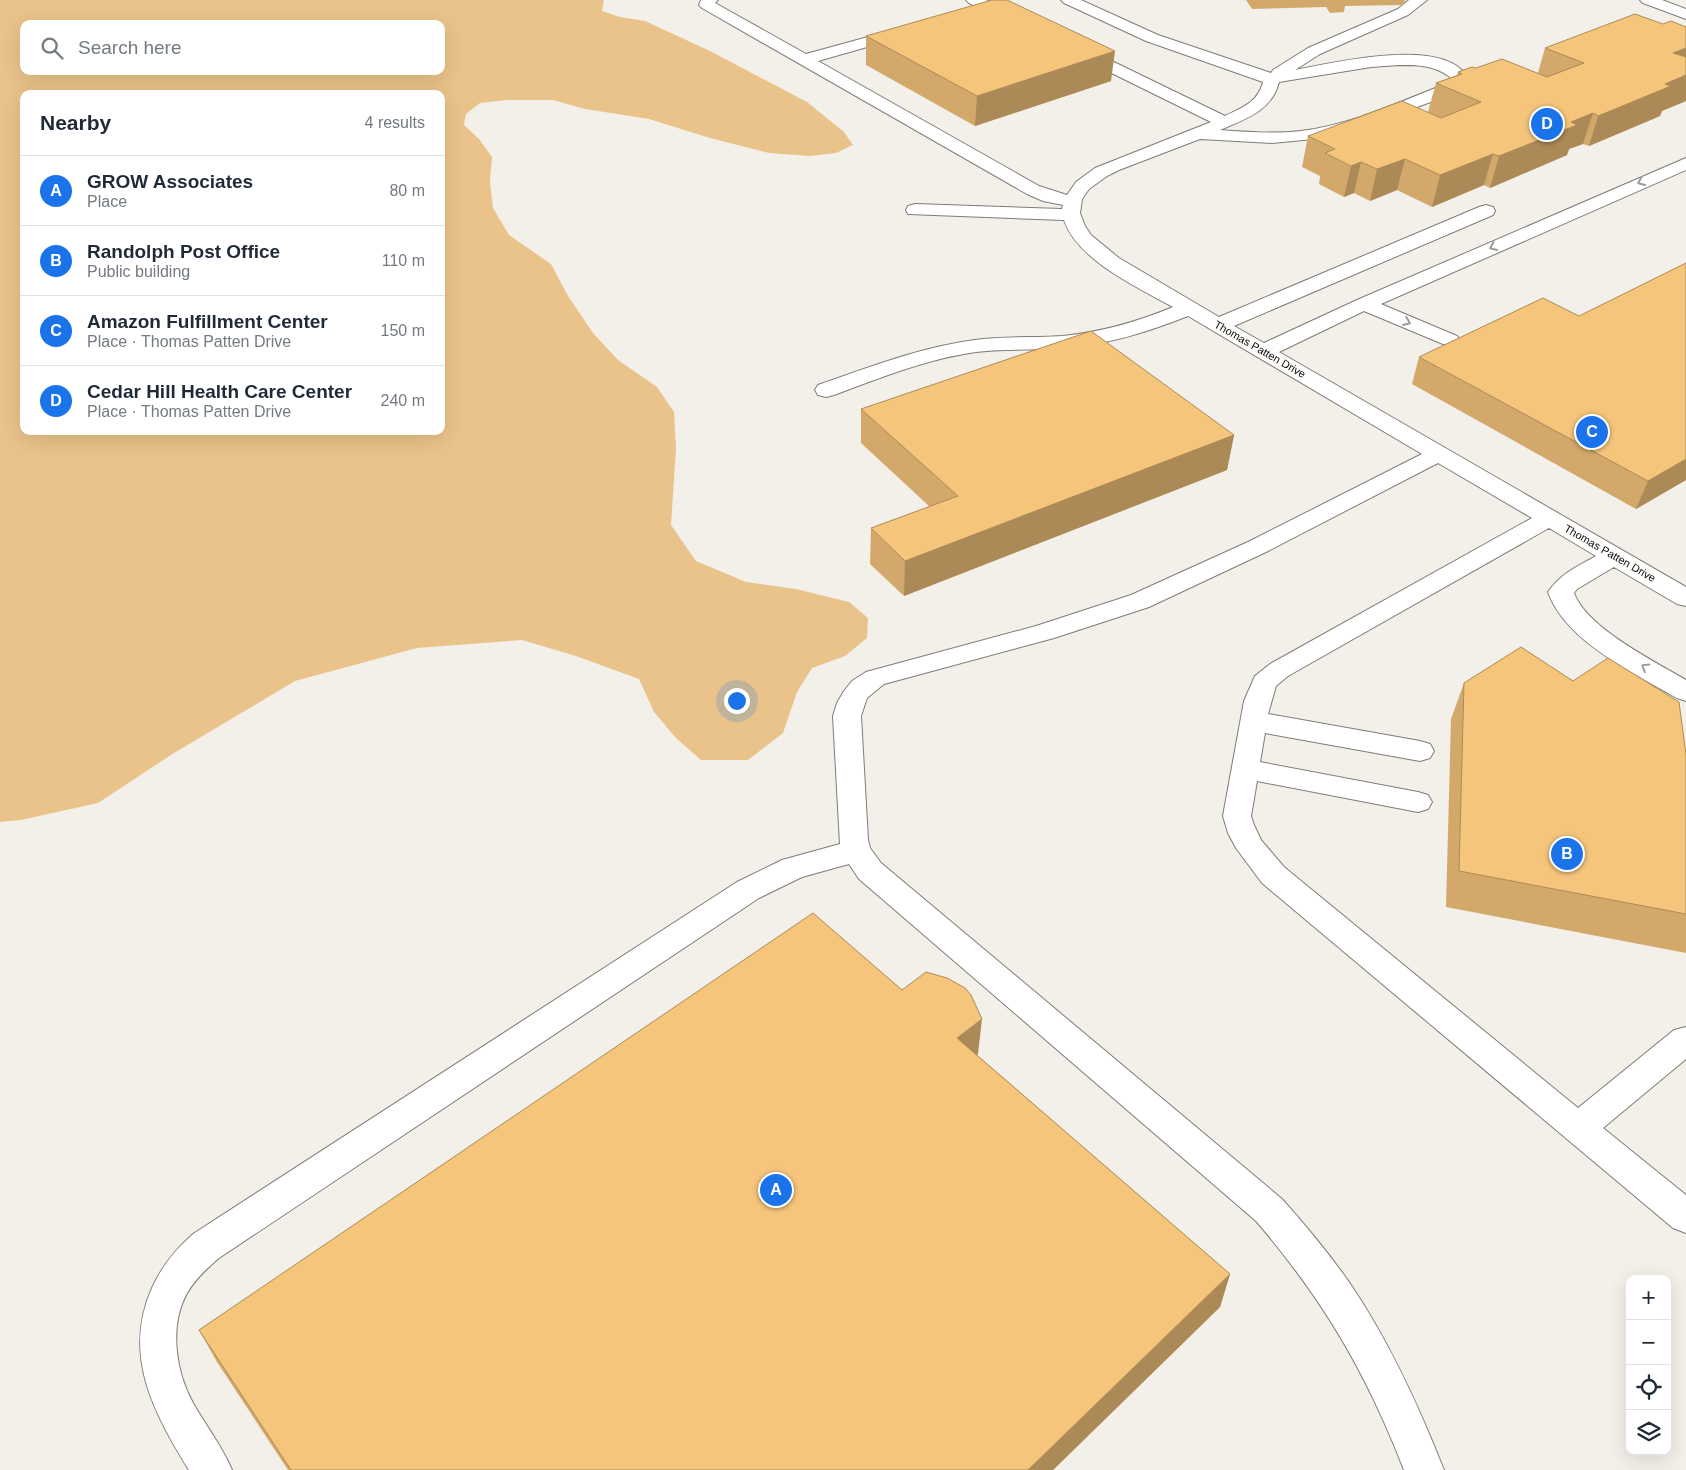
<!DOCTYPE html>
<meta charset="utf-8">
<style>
:root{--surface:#fff;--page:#f6f6f7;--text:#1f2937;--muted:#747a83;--line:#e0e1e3;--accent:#1a73e8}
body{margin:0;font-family:Arial,sans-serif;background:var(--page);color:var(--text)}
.controls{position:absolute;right:15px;bottom:15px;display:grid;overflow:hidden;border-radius:10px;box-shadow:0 5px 20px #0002}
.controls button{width:45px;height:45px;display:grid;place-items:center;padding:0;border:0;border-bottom:1px solid var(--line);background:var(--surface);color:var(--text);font:25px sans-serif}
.you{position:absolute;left:736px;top:700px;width:18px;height:18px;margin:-12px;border:4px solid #fff;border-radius:50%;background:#1a73e8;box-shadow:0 0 0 8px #1a73e833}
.badge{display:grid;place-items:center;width:32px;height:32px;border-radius:50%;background:var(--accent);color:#fff;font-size:16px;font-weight:700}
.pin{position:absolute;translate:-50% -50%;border:2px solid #fff;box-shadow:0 1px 5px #0006}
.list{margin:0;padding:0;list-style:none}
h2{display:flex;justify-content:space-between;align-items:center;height:65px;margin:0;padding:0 20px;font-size:21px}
h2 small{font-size:16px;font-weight:400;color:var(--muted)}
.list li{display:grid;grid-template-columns:32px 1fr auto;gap:15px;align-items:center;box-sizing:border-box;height:70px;padding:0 20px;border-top:1px solid var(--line)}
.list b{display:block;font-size:19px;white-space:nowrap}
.list p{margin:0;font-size:16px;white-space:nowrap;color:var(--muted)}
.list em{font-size:16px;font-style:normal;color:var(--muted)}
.icon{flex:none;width:28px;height:28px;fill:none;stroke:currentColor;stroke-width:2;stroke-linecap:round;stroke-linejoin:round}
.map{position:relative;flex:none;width:1686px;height:1470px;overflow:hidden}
.search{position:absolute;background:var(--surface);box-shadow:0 5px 20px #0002;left:20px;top:20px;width:425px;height:55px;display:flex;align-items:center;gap:12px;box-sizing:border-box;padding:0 18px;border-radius:10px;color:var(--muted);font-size:19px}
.panel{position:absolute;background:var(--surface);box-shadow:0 5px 20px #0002;left:20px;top:90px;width:425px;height:345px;border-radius:10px}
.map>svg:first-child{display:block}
.green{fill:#eac38a;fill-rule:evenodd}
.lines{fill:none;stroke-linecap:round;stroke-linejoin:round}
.minor-casing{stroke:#7f7b77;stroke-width:2}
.minor{fill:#fff;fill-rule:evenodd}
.wall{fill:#d3a96b}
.shaded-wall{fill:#ac8a57}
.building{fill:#f5c57c;stroke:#ac8a57}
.oneway{stroke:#9e9d9d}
.labels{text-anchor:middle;stroke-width:5;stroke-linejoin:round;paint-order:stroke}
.far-street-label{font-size:11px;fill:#0c0b09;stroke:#fffdfb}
</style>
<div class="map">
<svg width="1686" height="1470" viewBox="0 0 1686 1470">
<rect width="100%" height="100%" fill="#f3f0ea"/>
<path class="green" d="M0 0H604L602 11 620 17 645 21 710 51 807 102 844 132 853 145 836 153 810 156 769 153 710 138 649 119 585 109 553 100H508L480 103 466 114 464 125 479 139 492 157 490 181 493 208 509 235 551 264 568 296 593 333 618 360 657 387 674 412 676 449 671 525 696 561 746 582 796 589 849 602 868 618 867 638 845 656 812 668 797 692 783 733 748 760H701L676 738 654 712 639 679 576 656 522 640 417 648 295 681 174 753 98 803 21 820 0 822ZM24 24H441V71H24ZM24 94H441V431H24Z"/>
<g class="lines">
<defs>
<path id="minor" d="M701 0H718L715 3 806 54 897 29H909L911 32 909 35 818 61 1039 186 1067 195 1076 182 1095 168 1211 122 1073 54 1071 51 1073 48H1085L1225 116C1243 107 1258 102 1263 82L1146 41 1064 3 1061 0H1081L1158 35 1271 73 1273 70 1308 48 1398 9 1409 0H1427L1408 15 1320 54 1295 70C1333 63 1440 37 1466 75L1465 82 1455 93 1371 124 1314 139 1272 143 1200 139 1119 170 1107 176 1089 189 1082 199 1080 213 1085 226 1091 235 1119 258 1219 317 1479 207 1486 205 1493 207 1495 211 1493 215 1234 326 1264 343 1357 300 1686 158V170L1381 304 1457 336 1460 340 1457 344 1450 346 1443 344 1364 311 1279 352 1686 587V606L1677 604 1614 567 1577 589 1574 593C1587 628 1654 661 1686 680V701L1677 698C1634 673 1565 641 1548 592 1560 574 1578 566 1596 556L1549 528 1288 676 1276 686 1268 714 1420 741 1430 744 1434 751 1430 758 1420 761 1265 733 1260 762 1418 792 1428 795 1432 802 1428 809 1418 812 1257 781 1251 816 1254 825 1261 840 1284 867 1578 1108 1674 1030 1686 1027V1059L1603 1128 1686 1195V1233L1673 1228 1262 883 1236 848 1228 833 1223 816 1244 701 1255 676 1270 664 1532 518 1438 463 1266 552 1149 607 1054 638 884 684 867 698 861 716 868 840 870 848 881 863 1282 1199C1307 1227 1332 1257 1353 1288 1391 1345 1419 1407 1444 1470H1404C1367 1374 1323 1299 1256 1221L859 879 849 864 802 877 759 898 219 1258C206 1269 194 1280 186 1295 169 1328 176 1372 193 1403 206 1426 222 1446 232 1470H189C154 1413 122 1355 152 1288 162 1266 175 1250 193 1234L737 882 782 860 840 844 833 716 837 703 844 691 852 681 866 672 1036 626 1131 595 1248 542 1422 454 1188 316C1148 332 1106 345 1063 348 1034 351 1005 348 976 352 926 359 880 378 834 395L826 397 818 395 815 390 818 385C870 367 921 347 975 340 1004 336 1034 338 1063 336 1101 332 1137 322 1173 307 1139 288 1077 260 1064 220L908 214 906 210 908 206 915 204 1062 209 1063 205 1043 201 1027 194 702 8 699 5ZM1399 65C1418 65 1434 65 1450 77L1449 80 1443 85C1397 103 1350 125 1301 131 1274 134 1247 132 1220 130 1245 119 1272 111 1279 82L1371 67Z
M966 0H986L1018 16 1021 19 1018 22H1008L969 3Z
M1640 0H1662L1686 9V19L1643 3Z"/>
</defs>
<use href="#minor" class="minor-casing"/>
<use href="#minor" class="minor"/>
</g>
<path class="wall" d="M1246 0H1405L1404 5 1345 6 1344 12 1330 13 1326 7 1252 9Z
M1663 24 1686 27V101L1662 111 1660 116 1589 146 1583 144 1569 149 1567 155 1490 188 1484 185 1432 207 1397 190 1370 201 1354 193 1344 197 1319 184 1320 176 1302 167 1308 136 1428 112 1436 83 1457 75 1458 72 1476 68 1538 73 1545 48Z
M866 36 1111 81 975 126 866 65Z
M1419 357 1686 480 1636 509 1412 384Z
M861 409 1234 435 1227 470 904 596 870 564 871 528 930 507 861 443Z
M1464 683 1686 754V953L1446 907 1451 719Z
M902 990 978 1054 977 1055 1230 1274 1220 1307 1053 1470H288L217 1362 199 1330Z"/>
<path class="shaded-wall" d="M1686 42V73L1673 53Z
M1115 51 1111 81 975 126 977 96Z
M1686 75V101L1662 111 1660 116 1589 146 1598 116 1665 84Z
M1593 113 1583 144 1569 149 1567 155 1490 188 1499 156 1571 122Z
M1493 154 1484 185 1432 207 1440 175Z
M1405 159 1397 190 1370 201 1377 169Z
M1361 162 1354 193 1344 197 1351 166Z
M1234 435 1227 470 904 596 905 561Z
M1686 459V480L1636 509 1648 481Z
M982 1019 978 1054 954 1073 957 1038Z
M1230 1274 1220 1307 1053 1470H1028Z"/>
<path class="building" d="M992 0H1007L1115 51 977 96 866 36Z
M1635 14 1663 24 1671 21 1686 27V48L1673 53 1686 57V75L1665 84 1671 86 1598 116 1593 113 1571 122 1577 125 1499 156 1493 154 1440 175 1405 159 1377 169 1361 162 1351 166 1325 153 1335 149 1308 136 1402 101 1441 118 1481 102 1436 83 1462 74 1458 72 1472 67 1476 68 1502 59 1547 77 1584 63 1545 48Z
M1686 263V459L1648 481 1419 357 1543 298 1579 316Z
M1091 331 1234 435 905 561 871 528 958 496 861 409Z
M1521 647 1573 681 1608 658 1679 702 1686 754V914L1459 871 1464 683Z
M813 913 902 990 926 972 947 978 965 988 971 995 982 1019 957 1038 1230 1274 1028 1470H291L199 1330Z"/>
<defs><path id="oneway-chevron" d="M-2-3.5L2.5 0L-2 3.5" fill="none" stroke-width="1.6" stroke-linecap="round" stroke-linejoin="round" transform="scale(1.25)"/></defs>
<g class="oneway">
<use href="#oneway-chevron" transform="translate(1641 182) rotate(156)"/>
<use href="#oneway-chevron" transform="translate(1493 247) rotate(156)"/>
<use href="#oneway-chevron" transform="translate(1407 322) rotate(23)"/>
<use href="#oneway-chevron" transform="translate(1645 667) rotate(-148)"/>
</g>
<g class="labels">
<g class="far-street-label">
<text transform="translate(1260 349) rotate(30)" y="4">Thomas Patten Drive</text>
<text transform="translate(1610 553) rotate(30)" y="4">Thomas Patten Drive</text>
</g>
</g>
</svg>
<div class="controls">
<button>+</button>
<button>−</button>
<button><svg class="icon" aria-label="locate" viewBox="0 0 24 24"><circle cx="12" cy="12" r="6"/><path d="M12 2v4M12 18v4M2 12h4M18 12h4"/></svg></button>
<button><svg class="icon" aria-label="layers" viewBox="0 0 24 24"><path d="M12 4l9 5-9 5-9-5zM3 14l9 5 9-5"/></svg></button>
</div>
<div class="you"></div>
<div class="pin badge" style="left:776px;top:1190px">A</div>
<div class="pin badge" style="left:1567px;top:854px">B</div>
<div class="pin badge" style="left:1592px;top:432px">C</div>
<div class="pin badge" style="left:1547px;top:124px">D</div>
<div class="search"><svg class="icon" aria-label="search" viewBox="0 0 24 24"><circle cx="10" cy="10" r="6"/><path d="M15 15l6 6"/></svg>Search here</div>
<section class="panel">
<h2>Nearby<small>4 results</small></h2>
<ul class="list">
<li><span class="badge">A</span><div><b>GROW Associates</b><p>Place</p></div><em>80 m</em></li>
<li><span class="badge">B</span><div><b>Randolph Post Office</b><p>Public building</p></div><em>110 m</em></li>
<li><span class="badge">C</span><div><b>Amazon Fulfillment Center</b><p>Place · Thomas Patten Drive</p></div><em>150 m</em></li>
<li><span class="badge">D</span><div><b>Cedar Hill Health Care Center</b><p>Place · Thomas Patten Drive</p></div><em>240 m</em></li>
</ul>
</section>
</div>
